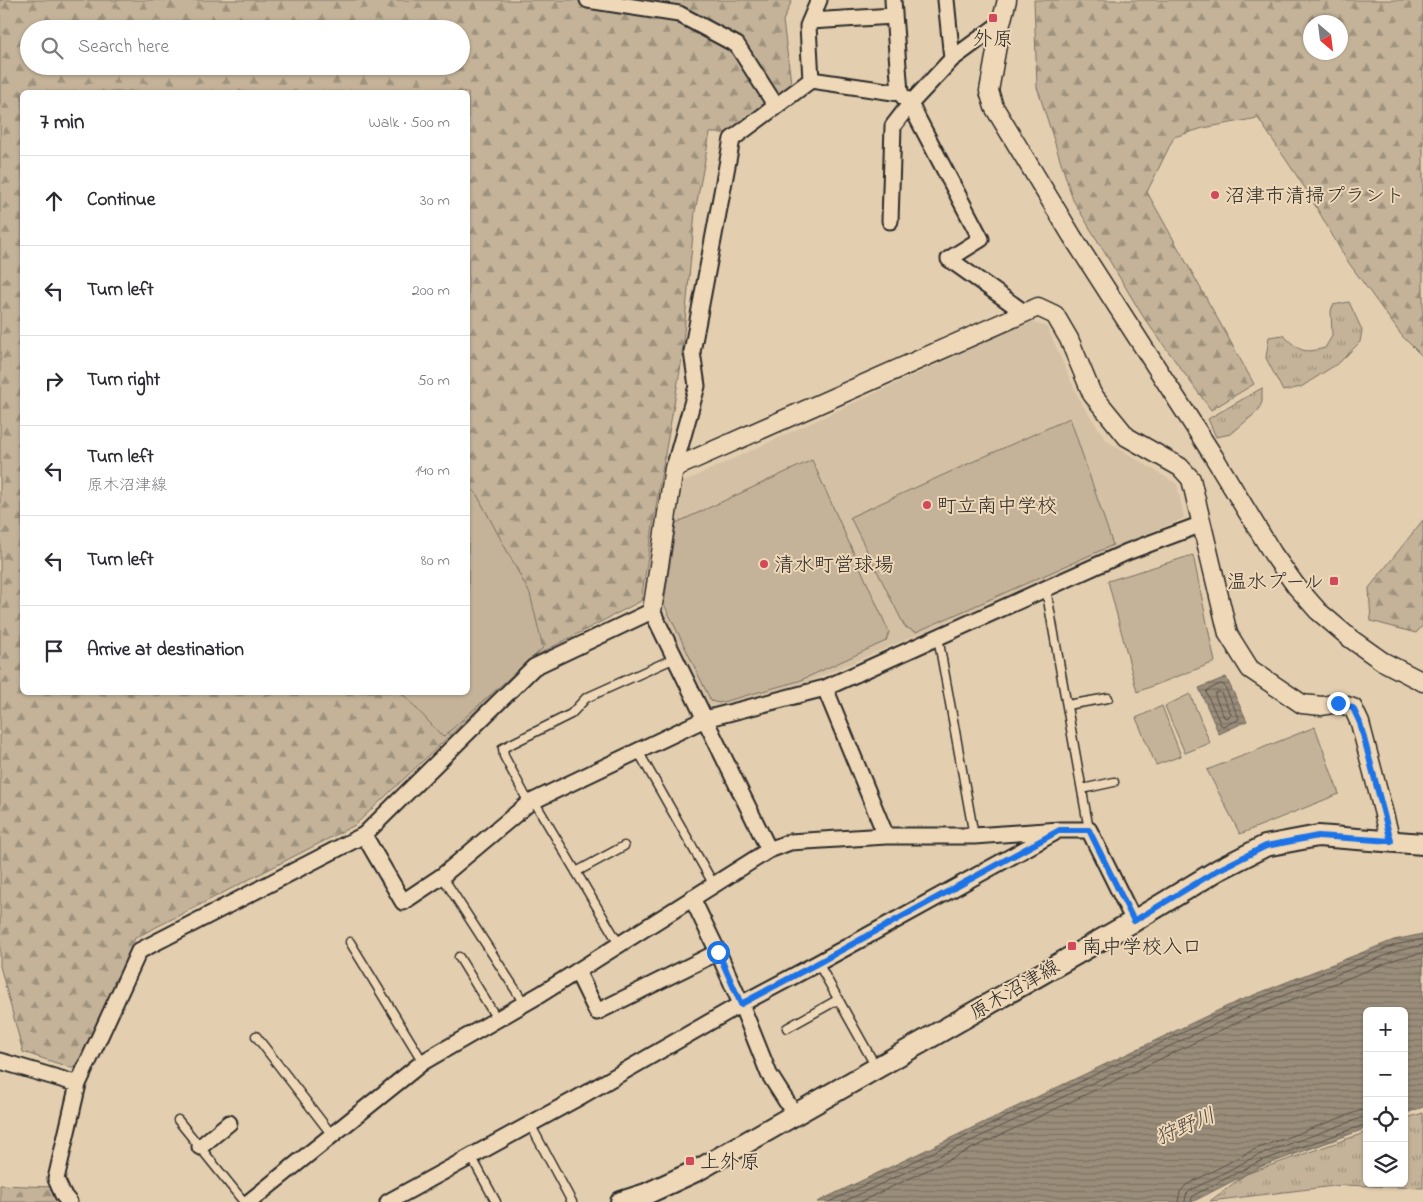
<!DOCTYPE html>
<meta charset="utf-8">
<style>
:root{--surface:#fff;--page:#f2f2f3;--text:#2b2b33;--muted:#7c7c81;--line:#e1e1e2}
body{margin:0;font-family:"Indie Flower","Klee One",sans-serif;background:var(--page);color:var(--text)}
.controls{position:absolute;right:15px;bottom:15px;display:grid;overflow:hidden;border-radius:8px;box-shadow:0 1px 4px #0004}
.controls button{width:45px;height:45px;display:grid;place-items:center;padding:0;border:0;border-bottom:1px solid var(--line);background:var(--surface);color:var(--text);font:25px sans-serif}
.compass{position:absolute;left:1303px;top:15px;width:45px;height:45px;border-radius:50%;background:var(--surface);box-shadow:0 1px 4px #0004;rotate:152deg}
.stop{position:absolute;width:15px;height:15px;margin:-11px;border:4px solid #1a73e8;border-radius:50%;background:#fff}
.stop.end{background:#1a73e8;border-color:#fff;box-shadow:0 1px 5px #0008}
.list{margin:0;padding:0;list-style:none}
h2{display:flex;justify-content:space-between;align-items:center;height:65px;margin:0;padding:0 20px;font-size:21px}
h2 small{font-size:16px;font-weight:400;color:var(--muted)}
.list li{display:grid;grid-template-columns:32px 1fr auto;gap:15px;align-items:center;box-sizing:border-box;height:90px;padding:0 20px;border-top:1px solid var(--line)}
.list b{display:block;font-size:19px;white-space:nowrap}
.list p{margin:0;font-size:16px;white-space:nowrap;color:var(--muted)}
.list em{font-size:16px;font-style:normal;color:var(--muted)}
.icon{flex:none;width:28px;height:28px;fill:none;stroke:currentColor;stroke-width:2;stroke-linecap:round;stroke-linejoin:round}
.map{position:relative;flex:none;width:1423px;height:1202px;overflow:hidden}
.search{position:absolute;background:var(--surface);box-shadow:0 1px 4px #0004;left:20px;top:20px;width:450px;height:55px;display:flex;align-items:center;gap:12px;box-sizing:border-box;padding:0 18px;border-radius:28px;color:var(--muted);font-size:19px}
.panel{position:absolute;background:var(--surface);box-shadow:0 1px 4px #0004;left:20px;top:90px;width:450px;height:605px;border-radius:8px}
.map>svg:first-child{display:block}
.built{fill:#d4c0a4}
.grass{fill:url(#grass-tufts);stroke:#786f62}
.forest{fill:url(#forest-firs);stroke:#786f62;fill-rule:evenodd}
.pitch{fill:#c4b399;stroke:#786f62}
.water{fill:url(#water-rules);stroke:#6e665a}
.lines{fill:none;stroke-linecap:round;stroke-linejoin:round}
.shore{stroke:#57524b;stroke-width:1}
.service-casing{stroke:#2b2b2b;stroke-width:11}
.minor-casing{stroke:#2b2b2b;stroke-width:19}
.tertiary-casing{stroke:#2b2b2b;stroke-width:21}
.secondary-casing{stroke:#2b2b2b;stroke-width:24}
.service{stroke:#efd8b7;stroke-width:8}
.minor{stroke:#efd8b7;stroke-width:15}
.tertiary{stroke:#efd8b7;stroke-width:18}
.secondary{stroke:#efd8b7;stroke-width:20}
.route{stroke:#1a73e8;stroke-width:6}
.poi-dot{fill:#d1495b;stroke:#efd8b7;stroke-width:2}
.labels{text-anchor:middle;stroke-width:4;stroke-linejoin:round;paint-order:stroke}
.poi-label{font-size:20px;fill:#2b2b2b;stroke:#efd8b7;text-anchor:start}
.street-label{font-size:20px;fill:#2b2b2b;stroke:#efd8b7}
.water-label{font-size:21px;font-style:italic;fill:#4c4843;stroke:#efd8b7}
</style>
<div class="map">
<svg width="1423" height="1202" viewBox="0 0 1423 1202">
<defs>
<pattern id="grass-tufts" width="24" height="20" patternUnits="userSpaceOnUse" patternTransform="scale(1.25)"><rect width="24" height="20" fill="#c4b399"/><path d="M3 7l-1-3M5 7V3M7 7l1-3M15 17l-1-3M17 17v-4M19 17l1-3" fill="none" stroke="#9f927d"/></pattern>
<pattern id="forest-firs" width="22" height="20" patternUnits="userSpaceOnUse" patternTransform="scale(1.25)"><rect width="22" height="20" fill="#c4b399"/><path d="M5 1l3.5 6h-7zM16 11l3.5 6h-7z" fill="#9f927d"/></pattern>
<pattern id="water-rules" width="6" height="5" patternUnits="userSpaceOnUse" patternTransform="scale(1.25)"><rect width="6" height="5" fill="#9a8d7a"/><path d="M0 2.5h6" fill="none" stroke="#7e7364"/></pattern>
</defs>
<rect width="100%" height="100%" fill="#e3ceaf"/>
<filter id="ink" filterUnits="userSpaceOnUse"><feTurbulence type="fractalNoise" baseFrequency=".02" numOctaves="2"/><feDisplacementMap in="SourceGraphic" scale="10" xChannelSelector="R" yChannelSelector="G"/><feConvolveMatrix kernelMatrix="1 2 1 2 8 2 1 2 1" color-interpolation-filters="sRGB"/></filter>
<g filter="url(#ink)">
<path class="built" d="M1031 321 1047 327 1080 401 1107 441 1177 484 1184 518 801 685 717 708 708 705 661 606 675 492 681 483Z"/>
<path class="grass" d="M1349 302 1362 330 1360 342 1340 362 1301 387 1283 391 1266 358 1269 337 1283 335C1300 351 1302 354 1325 348L1332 336 1331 311 1333 305Z
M1262 388V402L1258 411 1231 434 1216 437 1208 419Z
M1423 1113V1188L1342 1185 1210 1201 1246 1174 1367 1132V1183H1404V1119Z"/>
<path class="forest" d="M0 0H792L783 21 792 90 730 133H710L695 212 681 365 660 482 641 601 533 657 355 825 135 938 78 1070 23 1052 0 966ZM29 29H461V66H29ZM22 92H468V692H22Z
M1034 0H1423V357L1402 336 1346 259 1307 191 1258 118 1203 128 1174 137 1147 192 1254 384 1211 410 1144 318 1073 200 1037 87ZM1340 22V52H1310V22Z
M1423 520V625L1416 633 1371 621 1369 588Z
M0 1185 53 1187 63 1202H0Z"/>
<path class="pitch" d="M1070 418 1113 545 916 632 905 627 850 517Z
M812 460 889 632 886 641 799 681 719 703 711 701 664 604 676 523Z
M468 486 476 493 530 594 543 648 443 737 402 693 468 692Z
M1193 555 1215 662 1137 692 1108 581Z
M1190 694 1210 743 1185 753 1165 706Z
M1162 706 1181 756 1156 765 1136 718Z
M1315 727 1339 794 1240 834 1207 770Z"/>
<path class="water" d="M1226 677 1247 721 1219 734 1199 688Z
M1423 934V1107L1404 1114V1011H1367V1128L1260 1167 1192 1202H817L1236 1002 1394 940Z"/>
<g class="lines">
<path class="shore" d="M1221 684 1224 685 1239 718 1238 720 1223 726 1221 725 1206 692 1208 690Z
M1219 692 1221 693 1231 714 1230 716 1227 718 1224 717 1215 696V694Z
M829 1202 1238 1006 1395 945 1423 939
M843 1202 1241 1012 1397 951 1423 945
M860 1202 1244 1019 1399 958 1423 953
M1178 1202 1180 1192 1186 1185 1253 1150 1359 1111 1367 1110
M1185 1202 1186 1195 1191 1190 1256 1156 1361 1118 1367 1117
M1191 1202 1192 1198 1194 1195 1258 1162 1367 1124"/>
<defs>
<path id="service" d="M1046 589 1089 830
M938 637 974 836
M1067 705 1108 698
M638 751 714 885
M1082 789 1114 782
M534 801 619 944
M529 803 504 756 503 748 571 714 586 698 675 658
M576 872 624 846
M442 876 524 1003
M350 942 423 1062
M459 957 497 1019
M818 963 876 1067
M787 1028 839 999
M256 1036 332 1135
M178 1120 244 1202
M530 1124 572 1202
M471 1156 496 1202"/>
<path id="minor" d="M588 0 679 14 737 45 776 106
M946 0 952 59
M810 21 894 16
M1001 23 952 59 910 104 981 239 949 259 1025 313
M811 80 900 93
M890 221 893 126 910 104 900 93 893 0
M674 468 697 386 692 352 732 139 811 80 808 26 819 0
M825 688 886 836
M364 835 403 902 442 876 529 803 705 719 825 688 1127 552 1202 524
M692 898 718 952 741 1004 769 1074 795 1115
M577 971 597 1012 718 952
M0 1061 78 1084
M200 1147 229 1123
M69 1202 63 1195 56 1179 78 1084 139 951 364 835 534 667 652 611 769 850
M249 1202 423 1062 541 994 769 850 790 842 886 836H974L1060 830H1089L1134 921
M388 1202 576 1099 741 1004 818 963 1054 833"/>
<path id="tertiary" d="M1007 0 1001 23 989 91 994 107 1072 236 1214 457 1273 554 1296 586 1318 611 1351 639 1382 661 1423 682
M652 611 674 468 1038 307 1055 315 1069 339 1092 394 1127 437 1180 467 1191 479 1228 634 1250 669 1302 704 1322 706 1338 703 1353 708 1360 723 1391 841"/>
<path id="secondary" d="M621 1202 646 1194 698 1170 1134 921 1218 870 1265 846 1318 836 1423 844"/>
</defs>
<use href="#service" class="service-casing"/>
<use href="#minor" class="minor-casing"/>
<use href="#tertiary" class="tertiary-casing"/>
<use href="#secondary" class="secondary-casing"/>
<use href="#service" class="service"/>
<use href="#minor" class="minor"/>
<use href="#tertiary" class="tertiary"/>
<use href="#secondary" class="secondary"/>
</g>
</g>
<g class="lines" filter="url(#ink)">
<path class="route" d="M718 952 741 1004 818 963 1060 830H1089L1134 921 1218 870 1266 846 1318 836 1391 841 1360 723 1353 708 1338 703"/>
</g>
<g class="poi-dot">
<rect x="988" y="13" width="10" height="10" rx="2.5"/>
<circle cx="1215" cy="195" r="5"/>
<circle cx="927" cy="505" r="5"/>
<circle cx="764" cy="564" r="5"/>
<rect x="1329" y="576" width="10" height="10" rx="2.5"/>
<rect x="1067" y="941" width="10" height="10" rx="2.5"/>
<rect x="685" y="1156" width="10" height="10" rx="2.5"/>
</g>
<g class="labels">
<g class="poi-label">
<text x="993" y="45" text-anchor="middle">外原</text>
<text x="1225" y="202">沼津市清掃プラント</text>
<text x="937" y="512">町立南中学校</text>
<text x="774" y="571">清水町営球場</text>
<text x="1324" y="588" text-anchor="end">温水プール</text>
<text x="1082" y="953">南中学校入口</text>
<text x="700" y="1168">上外原</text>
</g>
<g class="street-label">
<text transform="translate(1014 989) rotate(-30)" y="7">原木沼津線</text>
</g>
<g class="water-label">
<text transform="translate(1185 1126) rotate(-23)" y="7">狩野川</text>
</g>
</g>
</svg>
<div class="controls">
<button>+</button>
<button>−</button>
<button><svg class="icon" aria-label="locate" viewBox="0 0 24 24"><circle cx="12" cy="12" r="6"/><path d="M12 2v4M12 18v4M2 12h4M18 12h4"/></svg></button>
<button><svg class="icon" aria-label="layers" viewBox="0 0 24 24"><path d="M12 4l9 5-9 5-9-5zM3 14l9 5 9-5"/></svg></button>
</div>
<svg class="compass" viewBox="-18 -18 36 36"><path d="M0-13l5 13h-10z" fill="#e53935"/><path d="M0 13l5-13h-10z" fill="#7c7c81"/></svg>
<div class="stop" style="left:718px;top:952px"></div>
<div class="stop end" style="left:1338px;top:703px"></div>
<div class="search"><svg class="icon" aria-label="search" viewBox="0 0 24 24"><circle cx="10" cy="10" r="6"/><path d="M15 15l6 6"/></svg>Search here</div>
<section class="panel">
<h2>7 min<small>Walk · 500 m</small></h2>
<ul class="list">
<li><svg class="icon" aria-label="ahead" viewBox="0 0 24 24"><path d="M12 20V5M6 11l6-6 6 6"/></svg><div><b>Continue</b></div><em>30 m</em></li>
<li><svg class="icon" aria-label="left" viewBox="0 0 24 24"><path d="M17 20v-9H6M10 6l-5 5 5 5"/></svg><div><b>Turn left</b></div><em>200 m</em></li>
<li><svg class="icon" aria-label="right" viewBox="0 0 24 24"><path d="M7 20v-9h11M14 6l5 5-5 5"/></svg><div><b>Turn right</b></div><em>50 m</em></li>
<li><svg class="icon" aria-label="left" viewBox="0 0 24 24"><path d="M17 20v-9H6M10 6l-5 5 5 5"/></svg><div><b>Turn left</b><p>原木沼津線</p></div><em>140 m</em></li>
<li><svg class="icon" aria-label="left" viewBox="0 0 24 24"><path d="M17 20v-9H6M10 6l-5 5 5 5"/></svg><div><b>Turn left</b></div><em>80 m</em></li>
<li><svg class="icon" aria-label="arrive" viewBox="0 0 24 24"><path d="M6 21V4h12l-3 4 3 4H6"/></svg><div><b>Arrive at destination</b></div></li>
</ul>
</section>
</div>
